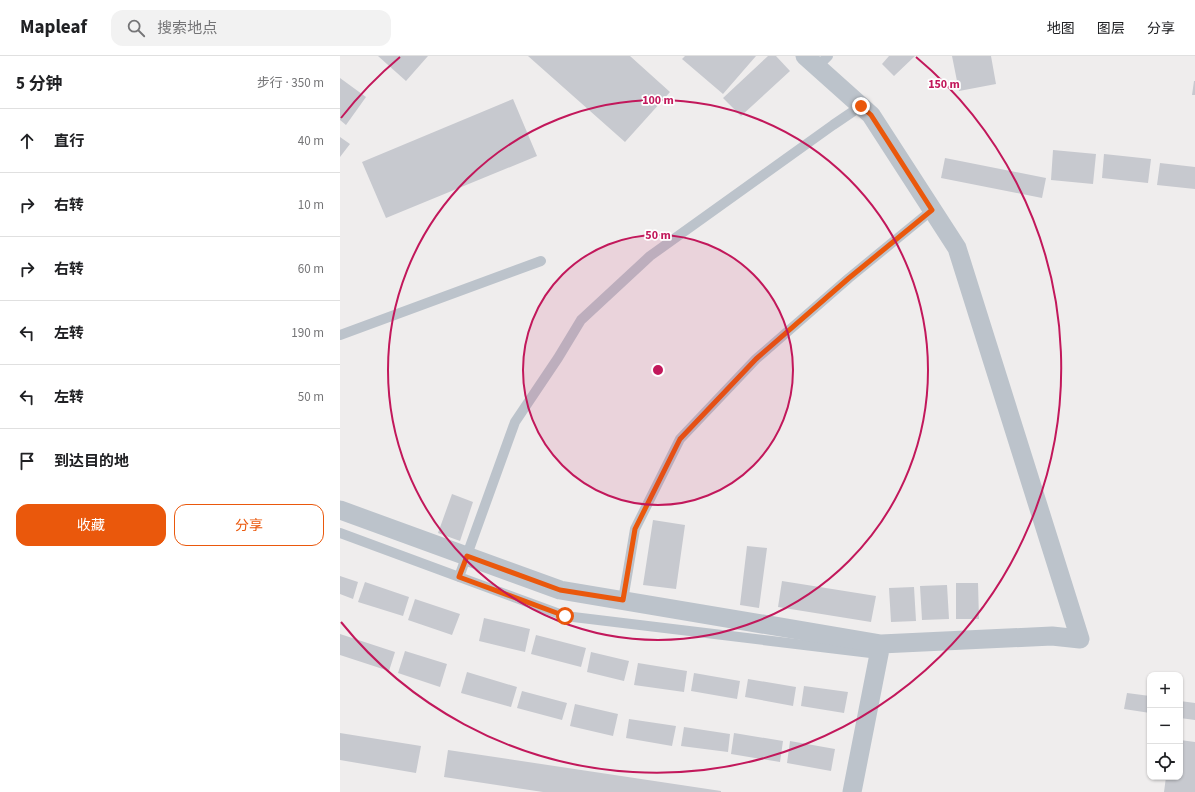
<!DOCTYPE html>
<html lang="zh">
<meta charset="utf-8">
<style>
:root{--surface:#fff;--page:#f2f2f2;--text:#202124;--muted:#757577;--line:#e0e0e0;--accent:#ea580c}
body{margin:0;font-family:"Source Sans 3","Noto Sans SC",sans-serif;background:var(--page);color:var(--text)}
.controls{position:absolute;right:12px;bottom:12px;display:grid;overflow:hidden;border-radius:8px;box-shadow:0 1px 3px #0004}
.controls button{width:36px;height:36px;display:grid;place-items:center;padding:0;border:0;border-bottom:1px solid var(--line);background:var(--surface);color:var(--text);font:20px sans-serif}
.stop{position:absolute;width:12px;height:12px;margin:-9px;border:3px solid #ea580c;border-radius:50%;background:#fff}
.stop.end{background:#ea580c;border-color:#fff;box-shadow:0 1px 4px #0008}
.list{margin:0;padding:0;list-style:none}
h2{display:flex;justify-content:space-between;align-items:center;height:52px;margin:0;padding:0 16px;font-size:17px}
h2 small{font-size:13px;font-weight:400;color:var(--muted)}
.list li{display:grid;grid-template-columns:26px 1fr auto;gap:12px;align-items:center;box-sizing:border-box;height:64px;padding:0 16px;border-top:1px solid var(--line)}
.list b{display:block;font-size:15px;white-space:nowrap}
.list em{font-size:13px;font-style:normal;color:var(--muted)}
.actions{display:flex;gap:8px;padding:12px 16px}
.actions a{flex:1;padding:9px 0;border:1px solid var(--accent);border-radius:12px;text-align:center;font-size:14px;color:var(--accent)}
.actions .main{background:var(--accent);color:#fff}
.icon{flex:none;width:22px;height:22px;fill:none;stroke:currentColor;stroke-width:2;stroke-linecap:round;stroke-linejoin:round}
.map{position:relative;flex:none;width:855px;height:736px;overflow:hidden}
header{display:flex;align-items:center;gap:24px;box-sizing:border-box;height:56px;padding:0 20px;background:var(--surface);border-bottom:1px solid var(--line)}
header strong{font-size:19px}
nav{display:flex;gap:22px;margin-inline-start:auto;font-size:14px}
.search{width:280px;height:36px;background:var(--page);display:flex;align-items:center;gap:10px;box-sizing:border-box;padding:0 14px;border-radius:12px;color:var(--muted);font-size:15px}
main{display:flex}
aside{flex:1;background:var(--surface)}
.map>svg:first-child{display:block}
.building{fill:#c7c9cf}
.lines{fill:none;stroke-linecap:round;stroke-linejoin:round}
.lane{stroke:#bcc3cb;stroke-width:10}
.street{stroke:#bcc3cb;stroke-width:19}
.route{stroke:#ea580c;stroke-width:5}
.ring{fill:none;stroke:#c2185b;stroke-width:2}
.centre{fill:#c2185b;stroke:#fff;stroke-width:2}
.ring-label{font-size:12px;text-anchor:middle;font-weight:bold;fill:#c2185b;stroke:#fff;stroke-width:3.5;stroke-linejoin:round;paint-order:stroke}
</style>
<header>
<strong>Mapleaf</strong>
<div class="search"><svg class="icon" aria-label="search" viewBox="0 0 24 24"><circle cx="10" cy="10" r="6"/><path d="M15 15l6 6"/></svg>搜索地点</div>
<nav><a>地图</a><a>图层</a><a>分享</a></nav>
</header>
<main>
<aside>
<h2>5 分钟<small>步行 · 350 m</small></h2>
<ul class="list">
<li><svg class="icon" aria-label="ahead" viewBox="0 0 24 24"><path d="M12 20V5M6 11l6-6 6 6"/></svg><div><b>直行</b></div><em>40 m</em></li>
<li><svg class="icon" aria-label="right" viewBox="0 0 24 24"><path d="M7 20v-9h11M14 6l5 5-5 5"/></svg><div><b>右转</b></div><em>10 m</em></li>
<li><svg class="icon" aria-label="right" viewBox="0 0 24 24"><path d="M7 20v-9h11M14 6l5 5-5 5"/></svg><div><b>右转</b></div><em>60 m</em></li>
<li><svg class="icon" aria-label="left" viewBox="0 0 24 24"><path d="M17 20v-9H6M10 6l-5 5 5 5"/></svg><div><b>左转</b></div><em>190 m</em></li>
<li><svg class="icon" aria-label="left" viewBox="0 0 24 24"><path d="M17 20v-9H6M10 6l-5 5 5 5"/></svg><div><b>左转</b></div><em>50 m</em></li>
<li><svg class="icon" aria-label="arrive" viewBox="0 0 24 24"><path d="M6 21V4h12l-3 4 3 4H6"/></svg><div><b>到达目的地</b></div></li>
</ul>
<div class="actions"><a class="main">收藏</a><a>分享</a></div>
</aside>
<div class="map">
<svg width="855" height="736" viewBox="0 0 855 736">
<rect width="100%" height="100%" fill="#efeded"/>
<path class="building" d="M38 0H88L66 25Z
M188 0H290L330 36 285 86Z
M345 0H416L383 38 342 3Z
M428 0H436L450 15 401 60 383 42Z
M549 0H575L554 20 542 8Z
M612 0H651L656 28 619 35Z
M0 22 26 41 6 69 0 64Z
M854 25H855V39H852Z
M173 43 197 100 46 162 22 106Z
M0 81 10 88 0 101Z
M713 94 756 98 753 128 711 124Z
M764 98 811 103 808 127 762 122Z
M605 102 706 122 702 142 601 122Z
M820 107 855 111V133L817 129Z
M112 438 133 446 120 485 98 477Z
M313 464 345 469 336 533 303 529Z
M407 490 427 492 419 552 400 549Z
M0 520 18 526 13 543 0 538Z
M442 525 536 540 531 566 438 551Z
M25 526 69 541 63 560 18 546Z
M616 527H638L639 563H616Z
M607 529 609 563 582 564 580 530Z
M574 531 576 565 551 566 549 532Z
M75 543 120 558 112 579 68 564Z
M144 562 190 573 185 596 139 585Z
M0 578 55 596 49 615 0 599Z
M196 579 246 592 241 611 191 598Z
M65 595 107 608 100 631 58 617Z
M251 596 289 605 284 625 247 616Z
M298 607 347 615 344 636 294 629Z
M127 616 177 631 171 651 121 637Z
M354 617 400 625 397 643 351 635Z
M408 623 456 631 453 650 405 641Z
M464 630 508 636 504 657 461 650Z
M182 635 227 647 222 664 177 652Z
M787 637 810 640V657L784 653Z
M840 645 855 647V664L840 662Z
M235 648 278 658 273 680 230 670Z
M289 663 336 670 332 690 286 682Z
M344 671 390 678 388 696 341 690Z
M0 677 81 690 76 717 0 704Z
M394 677 443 685 440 706 391 698Z
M840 684 855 686V736H824L826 721H840Z
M450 685 495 693 491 715 447 707Z
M108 694 381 735V736H203L104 721Z"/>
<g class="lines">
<path class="lane" d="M477 11 488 0
M0 279 201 205
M0 477 225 560 539 598
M119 521 175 366 218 302 241 264 310 200 493 69 521 50
M283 544 295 473 340 383 416 303 509 222 592 154"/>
<path class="street" d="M0 454 220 534 541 588 712 580 740 583 617 192 531 59 465 0
M512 736 541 588"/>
</g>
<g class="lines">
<path class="route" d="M225 560 119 521 127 500 220 534 283 544 295 473 340 383 416 303 509 222 592 154 531 59 521 50"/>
</g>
<circle cx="318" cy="314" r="135" fill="#c2185b" fill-opacity=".12"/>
<g class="ring">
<circle cx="318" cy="314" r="135"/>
<circle cx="318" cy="314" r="270"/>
<path d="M1 62A405 405 0 0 1 60 1M576 1A405 405 0 1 1 1 566"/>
</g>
<circle cx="318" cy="314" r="6" class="centre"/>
<g class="ring-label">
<text x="604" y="32">150 m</text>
<text x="318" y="48">100 m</text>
<text x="318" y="183">50 m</text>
</g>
</svg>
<div class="controls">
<button>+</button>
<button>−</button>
<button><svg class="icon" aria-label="locate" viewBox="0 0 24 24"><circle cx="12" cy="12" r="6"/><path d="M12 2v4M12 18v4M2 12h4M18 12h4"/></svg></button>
</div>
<div class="stop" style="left:225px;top:560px"></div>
<div class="stop end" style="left:521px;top:50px"></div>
</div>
</main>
